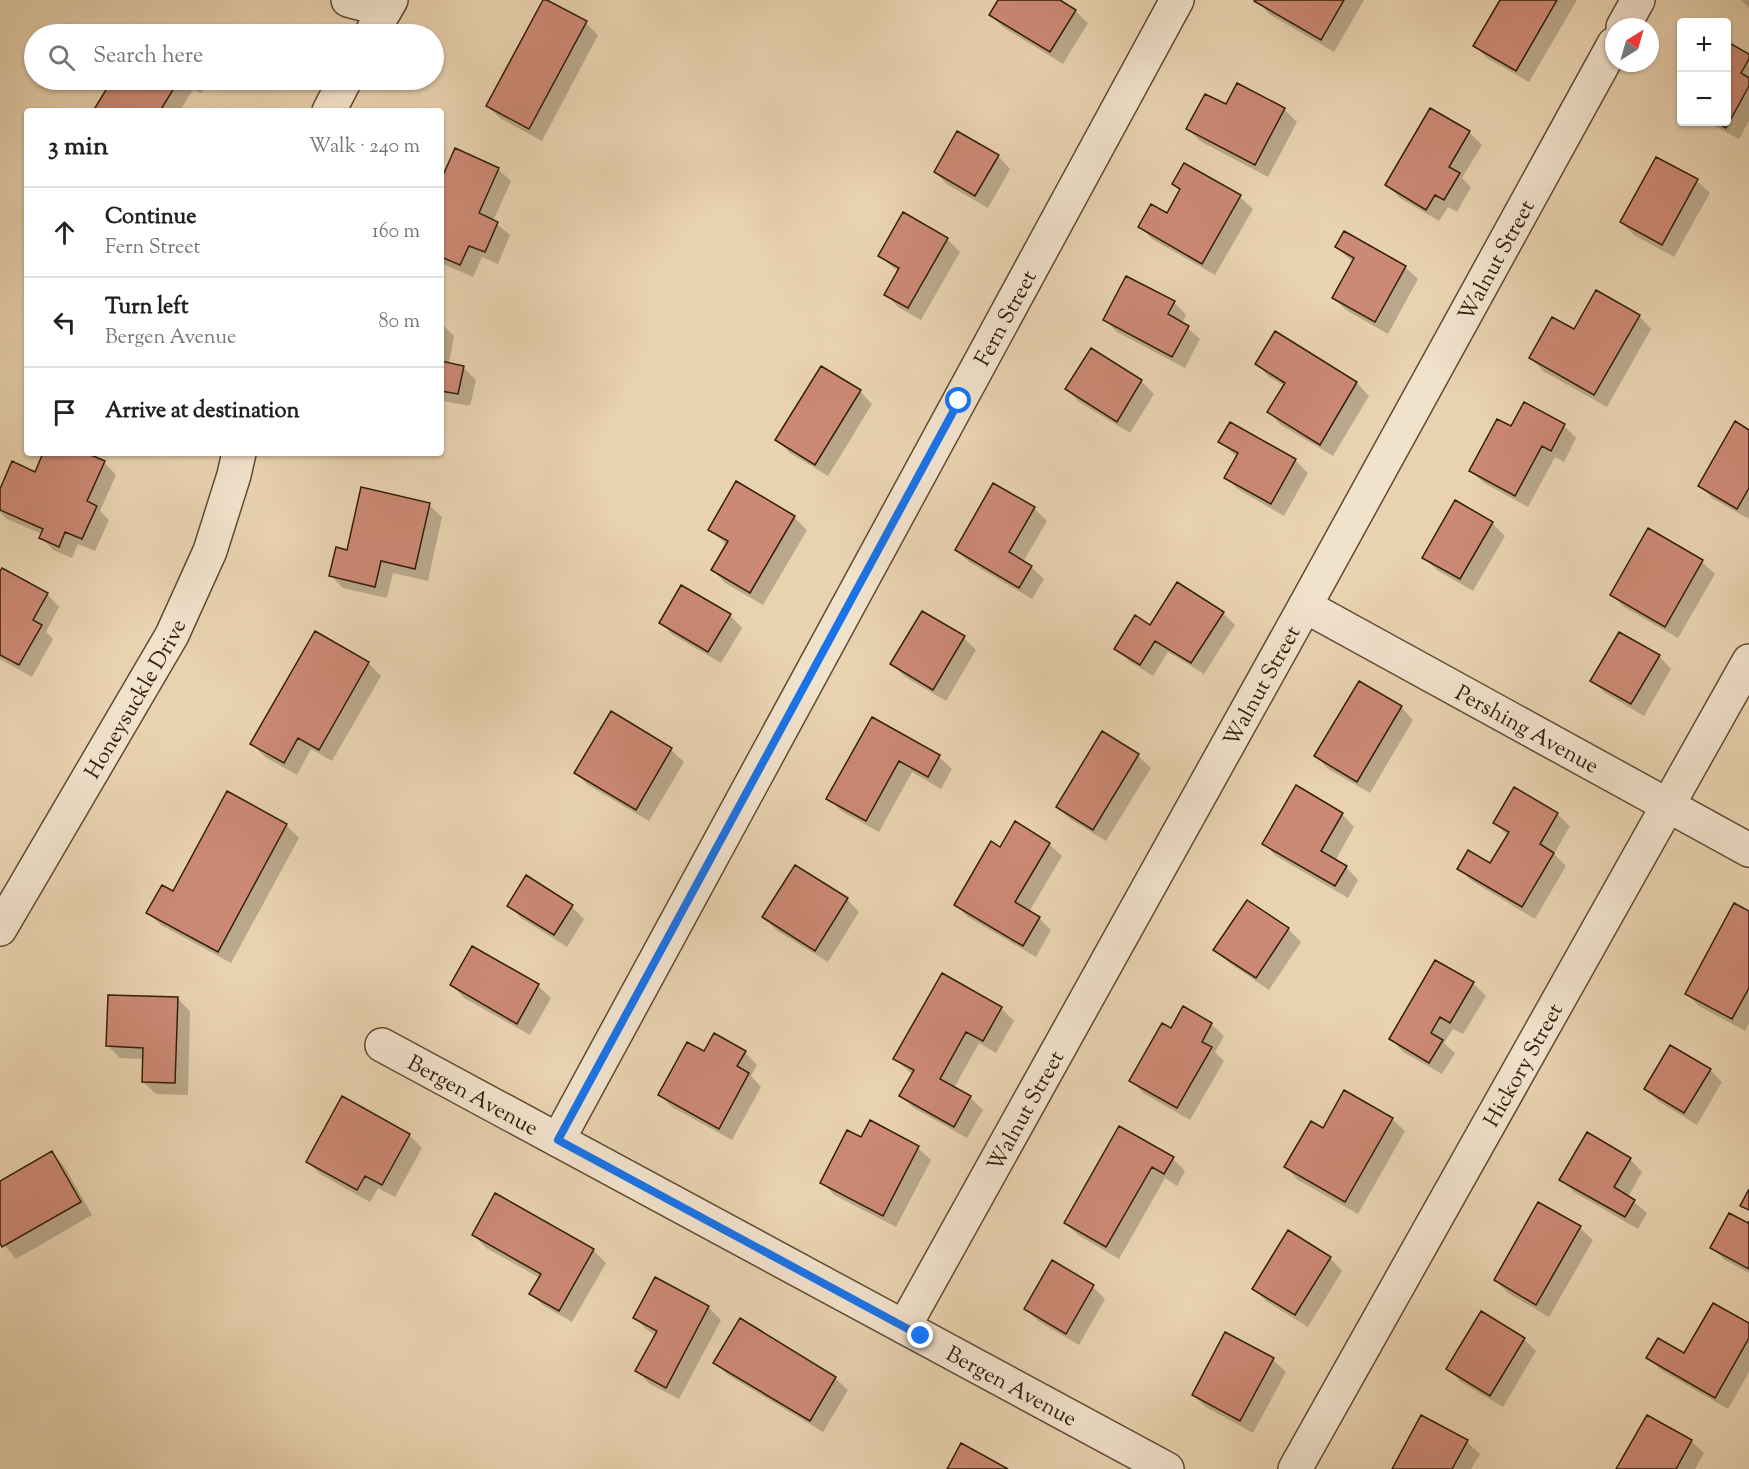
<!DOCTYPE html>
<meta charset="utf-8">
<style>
:root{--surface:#fff;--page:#f2f2f2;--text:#202124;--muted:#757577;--line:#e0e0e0}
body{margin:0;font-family:"Sorts Mill Goudy",serif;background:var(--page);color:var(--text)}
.controls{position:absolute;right:18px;top:18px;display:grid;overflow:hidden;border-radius:6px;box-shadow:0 2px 4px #0004}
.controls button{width:54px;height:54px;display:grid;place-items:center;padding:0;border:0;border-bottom:2px solid var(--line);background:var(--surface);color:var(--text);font:30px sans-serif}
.compass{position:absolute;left:1605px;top:18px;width:54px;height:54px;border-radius:50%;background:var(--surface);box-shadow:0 2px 4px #0004;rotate:37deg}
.stop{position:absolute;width:18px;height:18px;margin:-14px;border:4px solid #1a73e8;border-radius:50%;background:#fff}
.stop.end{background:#1a73e8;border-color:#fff;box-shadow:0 2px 6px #0008}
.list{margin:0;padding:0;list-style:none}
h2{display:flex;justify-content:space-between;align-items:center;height:78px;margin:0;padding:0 24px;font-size:26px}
h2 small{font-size:20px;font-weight:400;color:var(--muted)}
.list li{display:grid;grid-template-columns:39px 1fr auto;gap:18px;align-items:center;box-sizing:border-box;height:90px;padding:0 24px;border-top:2px solid var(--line)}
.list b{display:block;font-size:22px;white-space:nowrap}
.list p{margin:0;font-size:20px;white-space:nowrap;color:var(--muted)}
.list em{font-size:20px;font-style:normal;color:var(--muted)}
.icon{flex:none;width:33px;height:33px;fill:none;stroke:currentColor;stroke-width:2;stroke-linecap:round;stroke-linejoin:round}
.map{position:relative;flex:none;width:1749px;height:1469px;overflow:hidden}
.search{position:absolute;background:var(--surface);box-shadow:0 2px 4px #0004;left:24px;top:24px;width:420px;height:66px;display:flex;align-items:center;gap:15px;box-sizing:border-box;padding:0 21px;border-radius:33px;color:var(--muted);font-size:22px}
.panel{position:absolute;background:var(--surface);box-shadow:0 2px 4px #0004;left:24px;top:108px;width:420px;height:348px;border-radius:6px}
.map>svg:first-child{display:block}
.shadow{fill:#0003}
.building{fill:#cc8975;stroke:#311e09;stroke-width:1.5}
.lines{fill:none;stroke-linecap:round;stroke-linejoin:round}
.minor-casing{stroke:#5f4b33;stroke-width:36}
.minor{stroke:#f1e2cc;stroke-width:33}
.route{stroke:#1a73e8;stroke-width:8}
.labels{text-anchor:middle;stroke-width:4.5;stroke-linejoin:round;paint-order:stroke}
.street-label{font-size:22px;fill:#311e09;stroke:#f1e2cc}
</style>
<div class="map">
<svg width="1749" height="1469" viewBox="0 0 1749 1469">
<rect width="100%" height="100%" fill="#e9d2b0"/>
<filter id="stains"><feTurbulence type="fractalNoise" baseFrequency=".00333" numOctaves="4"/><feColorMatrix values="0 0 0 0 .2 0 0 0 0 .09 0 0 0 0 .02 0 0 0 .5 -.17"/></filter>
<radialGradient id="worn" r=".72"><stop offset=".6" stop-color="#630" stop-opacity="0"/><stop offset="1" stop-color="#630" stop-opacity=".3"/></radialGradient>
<path class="shadow" d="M999 0H1057L1075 11 1088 23 1063 64 1003 27 990 15Z
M1257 0H1364L1334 52 1269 14Z
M1501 0H1577L1529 82 1487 58 1475 46Z
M1741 0H1749V8Z
M586 23 598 35 542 141 500 118 487 106Z
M1726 43 1749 56V121L1739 139 1707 122H1726Z
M113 80H209L201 93 193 89 180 111H95Z
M1226 106 1284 109 1297 122 1268 177 1200 141 1188 129Z
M1469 132 1482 145 1462 178 1471 187 1457 212 1448 207 1439 221 1400 198 1387 185Z
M998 156 1010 169 988 208 948 185 935 172Z
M1184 165 1240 197 1253 209 1215 275 1152 239 1140 226 1168 215 1181 192 1173 184Z
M498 169 511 181 493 221 510 235 498 264 482 257 473 277 441 263V184Z
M1697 181 1710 193 1674 257 1634 235 1621 222Z
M947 239 960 252 921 320 898 307 886 294 898 272 880 256Z
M1336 247 1405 267 1418 279 1388 334 1346 310 1333 298 1353 262Z
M1174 302 1186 315 1182 323 1200 339 1185 368 1117 332 1105 320Z
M1639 316 1651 329 1607 407 1543 371 1531 358 1575 331Z
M441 323 454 336 449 364 463 367 476 380 470 406 443 401 441 409Z
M1275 333 1357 383 1369 396 1333 456 1281 425 1269 412 1285 386 1269 377 1257 364Z
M1091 350 1141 381 1154 394 1130 433 1079 402 1067 389Z
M860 391 872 404 828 476 790 453 777 440Z
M1564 426 1576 438 1564 462 1555 457 1528 507 1484 483 1471 471 1511 428Z
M1749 431V519L1712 498 1700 485Z
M1220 442 1295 460 1308 473 1284 516 1239 490 1226 478 1237 457Z
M45 453H82L104 462 116 475 100 511 109 520 95 551 78 544 72 558 53 550 41 537 42 534 7 519 0 512V493L36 474Z
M737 483 794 517 807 530 763 605 725 583 713 570 727 545 710 530Z
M994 485 1034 508 1047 521 1023 562 1031 567 1044 579 1032 599 969 562 956 550Z
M429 505 442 517 428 581 393 573 387 598 343 588 331 576 348 552Z
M1492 523 1505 536 1473 591 1437 570 1424 558Z
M1648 530 1702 562 1715 574 1678 638 1624 607 1612 595Z
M0 575 47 594 59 607 46 632 53 639 32 677 0 659Z
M1223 613 1235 625 1204 674 1168 652 1153 676 1129 661 1116 648 1150 627Z
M730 615 742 628 721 663 673 635 661 623Z
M964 638 976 650 946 701 905 677 892 664Z
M1659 656 1671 669 1644 716 1605 693 1592 681Z
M368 663 381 676 332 761 311 749 297 775 265 757 252 744Z
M1401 707 1413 720 1370 793 1328 769 1316 756Z
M872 719 939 757 952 769 941 789 912 772 879 832 841 811 828 798Z
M1102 734 1138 756 1151 768 1106 841 1070 819 1057 807Z
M671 750 684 762 649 821 588 785 576 773Z
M1342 814 1354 827 1335 861 1346 867 1358 880 1348 898 1276 856 1264 844Z
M1557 814 1570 826 1554 854 1566 866 1535 919 1472 881 1459 869 1491 865 1508 836 1495 823Z
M286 825 299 838 231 963 161 925 148 913 173 893Z
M1049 844 1062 856 1029 912 1039 918 1051 930 1036 957 968 917 956 905 1000 849Z
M847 899 859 912 828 962 776 930 764 917Z
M1247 902 1288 929 1301 942 1269 990 1228 962 1215 950Z
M509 906 572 907 584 919 567 947 521 918Z
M1749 913V1023L1745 1031 1699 1006 1686 993Z
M473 948 538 986 551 998 530 1035 464 998 452 985Z
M1436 962 1473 983 1486 996 1463 1034 1453 1029 1444 1043 1455 1053 1442 1074 1403 1052 1391 1039Z
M178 999 190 1011 188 1095 156 1094 143 1082 144 1059 120 1058 108 1046Z
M1001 1008 1014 1021 996 1053 979 1043 954 1088 970 1097 983 1110 967 1138 914 1108 901 1096 913 1075 895 1059Z
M1211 1024 1224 1036 1215 1052 1224 1061 1190 1120 1143 1093 1131 1080 1172 1030Z
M745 1052 757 1065 751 1076 761 1087 732 1140 672 1107 660 1095 704 1053Z
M1710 1070 1722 1082 1697 1125 1658 1101 1646 1089Z
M1392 1119 1405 1131 1358 1214 1298 1180 1286 1167Z
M870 1122 918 1148 931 1160 896 1227 834 1195 822 1182 861 1139Z
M1119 1128 1173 1159 1185 1171 1177 1186 1165 1178 1119 1259 1078 1235 1065 1223Z
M409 1135 422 1148 395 1197 378 1188 370 1202 320 1174 308 1162Z
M52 1153 64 1166 92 1215 16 1259 0 1240V1183Z
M1630 1159 1642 1172 1628 1197 1647 1213 1638 1229 1574 1192 1561 1179Z
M1539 1204 1580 1228 1593 1240 1549 1317 1508 1293 1495 1280Z
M1749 1224V1273L1725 1260 1712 1248Z
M474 1235 593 1250 606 1263 572 1322 544 1306 531 1294 540 1278 486 1248Z
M1330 1258 1342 1271 1308 1327 1266 1301 1254 1289Z
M1093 1287 1105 1299 1079 1345 1038 1321 1026 1309Z
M708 1307 721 1320 679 1399 650 1384 637 1371 656 1335 647 1330 635 1318Z
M1749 1325V1372L1728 1409 1661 1370 1648 1358 1685 1356Z
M1226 1334 1273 1360 1286 1372 1253 1433 1206 1407 1193 1395Z
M1524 1339 1536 1351 1503 1407 1461 1382 1448 1369Z
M715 1362 835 1378 848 1390 823 1432 728 1375Z
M1691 1441 1704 1453 1695 1469H1617Z
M1467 1442 1480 1454 1471 1469H1393Z"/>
<path class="building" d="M543 0H547L587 21 529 129 486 106Z
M998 0H1060L1076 10 1050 52 989 15Z
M1255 0H1344L1321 40 1254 1Z
M1500 0H1557L1516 71 1473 46Z
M1726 41 1749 54V59L1741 73 1749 78V86L1726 128 1715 122H1726Z
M112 80H179L160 111H93Z
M1237 83 1285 108 1255 165 1186 129 1205 94 1226 104Z
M1430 108 1470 131 1449 167 1460 173 1444 200 1435 195 1426 210 1385 185Z
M957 131 999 155 975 196 934 172Z
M455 148 499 168 479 213 498 222 485 252 469 246 460 265 441 257V180Z
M1656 157 1698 179 1662 245 1620 222Z
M1184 163 1241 195 1202 264 1138 227 1151 204 1167 213 1180 189 1172 184Z
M903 212 948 238 908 308 884 295 899 268 878 256Z
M1344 231 1406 266 1375 322 1332 298 1354 258 1335 247Z
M1126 276 1175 301 1168 314 1189 326 1172 357 1103 320Z
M1596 290 1640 315 1594 395 1529 358 1552 317 1574 329Z
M1275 331 1357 382 1320 445 1267 412 1285 383 1255 364Z
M1091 348 1142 380 1117 422 1065 389Z
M441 361 464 366 458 394 441 391Z
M821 366 861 390 815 465 775 440Z
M1524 402 1565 424 1551 451 1542 446 1515 496 1469 471 1497 419 1511 426Z
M1735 421 1749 430V488L1737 509 1698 486Z
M1230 422 1296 459 1271 504 1224 478 1238 453 1218 442Z
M43 453H86L105 461 87 501 97 506 82 539 65 532 59 547 39 538 43 529 0 510V489L12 461 35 472Z
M736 481 795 516 750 593 711 570 728 541 708 530Z
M993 483 1035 507 1009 552 1032 566 1019 588 955 550Z
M361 487 430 503 415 569 381 561 375 587 329 576 336 547 347 550Z
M1455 500 1493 522 1460 579 1422 558Z
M1648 528 1703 560 1665 627 1610 595Z
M2 568 48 593 33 620 42 625 19 665 0 655V571Z
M1177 582 1224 612 1191 663 1155 641 1140 665 1114 649 1135 615 1150 625Z
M681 585 731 614 708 652 659 623Z
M922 611 965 636 933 690 890 664Z
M315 631 369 662 319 750 298 738 284 763 250 744Z
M1619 632 1660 655 1631 704 1590 681Z
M1359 681 1402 706 1357 782 1314 756Z
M611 711 672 748 636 810 574 773Z
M872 717 940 755 928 777 899 761 866 821 826 799Z
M1102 731 1139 754 1093 830 1056 807Z
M1296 785 1343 813 1321 851 1347 866 1335 886 1262 844Z
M1514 787 1558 813 1540 844 1554 853 1522 907 1457 869 1468 850 1490 863 1509 832 1493 823Z
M227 791 287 824 218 952 146 913 162 885 173 891Z
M1015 821 1050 843 1015 902 1040 917 1023 946 954 905 991 841 1000 847Z
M795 865 848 898 815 951 762 917Z
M526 875 573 905 554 935 507 906Z
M1247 900 1289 928 1256 978 1213 950Z
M1734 903 1749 911V988L1732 1019 1685 994Z
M472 946 539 984 517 1024 450 985Z
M1435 960 1474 982 1450 1023 1440 1017 1431 1033 1443 1040 1429 1063 1389 1039Z
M942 973 1002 1007 983 1041 966 1032 940 1079 971 1096 954 1127 899 1096 914 1070 893 1059Z
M108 995 178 997 175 1083 142 1082 143 1048 106 1046Z
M1183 1006 1212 1023 1202 1042 1212 1047 1177 1108 1129 1081 1162 1023 1171 1028Z
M714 1033 746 1051 737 1066 749 1073 719 1129 658 1095 687 1042 704 1051Z
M1670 1045 1711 1069 1684 1113 1644 1089Z
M1344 1090 1393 1118 1345 1202 1284 1167 1311 1121 1323 1128Z
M342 1096 410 1134 382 1185 365 1176 357 1190 306 1162Z
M870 1120 919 1146 883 1216 820 1183 847 1130 861 1137Z
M1119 1126 1174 1157 1164 1174 1152 1167 1106 1247 1064 1223Z
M1587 1132 1631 1158 1614 1187 1635 1200 1625 1217 1559 1180Z
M52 1151 81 1202 2 1247 0 1243V1181Z
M1749 1189V1210L1740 1206Z
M495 1193 594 1249 559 1311 529 1294 541 1274 472 1235Z
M1538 1202 1581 1226 1536 1305 1494 1280Z
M1729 1213 1748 1223 1749 1221V1269L1710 1248Z
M1288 1230 1331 1257 1295 1315 1252 1289Z
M1052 1260 1094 1285 1066 1334 1024 1309Z
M655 1277 709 1306 666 1388 635 1371 657 1331 633 1318Z
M1713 1303 1749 1323V1338L1715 1398 1646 1358 1658 1338 1684 1353Z
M1481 1311 1525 1338 1490 1396 1446 1369Z
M740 1318 836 1377 810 1421 713 1363Z
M1225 1332 1274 1358 1240 1421 1192 1395Z
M1421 1415 1468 1440 1452 1469H1392Z
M1647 1415 1692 1440 1676 1469H1616Z
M961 1443 1008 1469H947Z"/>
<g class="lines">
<defs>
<g id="minor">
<path d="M348 0 385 10"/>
<path d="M1623 27 1638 0"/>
<path d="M371 34 391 0"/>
<path d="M329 111 345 80"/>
<path id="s1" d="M1305 606 1749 850"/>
<path id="s2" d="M0 929 172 635 210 551 234 475 239 453"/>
<path id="s3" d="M382 1045 1167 1469"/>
<path id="s4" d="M558 1140 1177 0"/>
<path id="s5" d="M904 1327 1305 606 1614 44"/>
<path id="s6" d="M1295 1469 1749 661"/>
</g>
</defs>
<use href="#minor" class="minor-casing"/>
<use href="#minor" class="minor"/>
</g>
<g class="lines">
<path class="route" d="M921 1336 558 1140 959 401"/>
</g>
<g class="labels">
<g class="street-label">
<text dy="8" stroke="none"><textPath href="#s5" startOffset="1220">Walnut Street</textPath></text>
<text dy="8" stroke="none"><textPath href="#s4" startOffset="936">Fern Street</textPath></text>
<text dy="8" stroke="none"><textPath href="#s5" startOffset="734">Walnut Street</textPath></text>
<text dy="8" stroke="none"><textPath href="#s2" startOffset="267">Honeysuckle Drive</textPath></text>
<text dy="8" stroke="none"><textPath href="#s1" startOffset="254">Pershing Avenue</textPath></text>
<text dy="8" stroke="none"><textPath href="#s6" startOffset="464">Hickory Street</textPath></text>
<text dy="8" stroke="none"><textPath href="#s3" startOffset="104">Bergen Avenue</textPath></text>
<text dy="8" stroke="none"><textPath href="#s5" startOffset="248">Walnut Street</textPath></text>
<text dy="8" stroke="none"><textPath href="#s3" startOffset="716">Bergen Avenue</textPath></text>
</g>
</g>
<rect width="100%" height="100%" filter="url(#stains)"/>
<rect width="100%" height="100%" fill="url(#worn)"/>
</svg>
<div class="controls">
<button>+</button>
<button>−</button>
</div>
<svg class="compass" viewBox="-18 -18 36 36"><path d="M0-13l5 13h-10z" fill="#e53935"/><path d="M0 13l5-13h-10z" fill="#757577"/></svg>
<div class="stop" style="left:959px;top:401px"></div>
<div class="stop end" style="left:921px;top:1336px"></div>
<div class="search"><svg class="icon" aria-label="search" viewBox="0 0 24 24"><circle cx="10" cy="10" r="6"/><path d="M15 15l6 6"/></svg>Search here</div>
<section class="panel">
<h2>3 min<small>Walk · 240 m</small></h2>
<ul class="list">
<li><svg class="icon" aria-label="ahead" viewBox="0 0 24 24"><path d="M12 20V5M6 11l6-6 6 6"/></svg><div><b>Continue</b><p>Fern Street</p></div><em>160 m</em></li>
<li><svg class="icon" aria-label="left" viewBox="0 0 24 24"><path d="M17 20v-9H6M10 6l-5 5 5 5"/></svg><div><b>Turn left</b><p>Bergen Avenue</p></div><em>80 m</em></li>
<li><svg class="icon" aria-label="arrive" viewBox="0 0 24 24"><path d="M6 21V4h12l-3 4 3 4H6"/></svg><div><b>Arrive at destination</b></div></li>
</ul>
</section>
</div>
